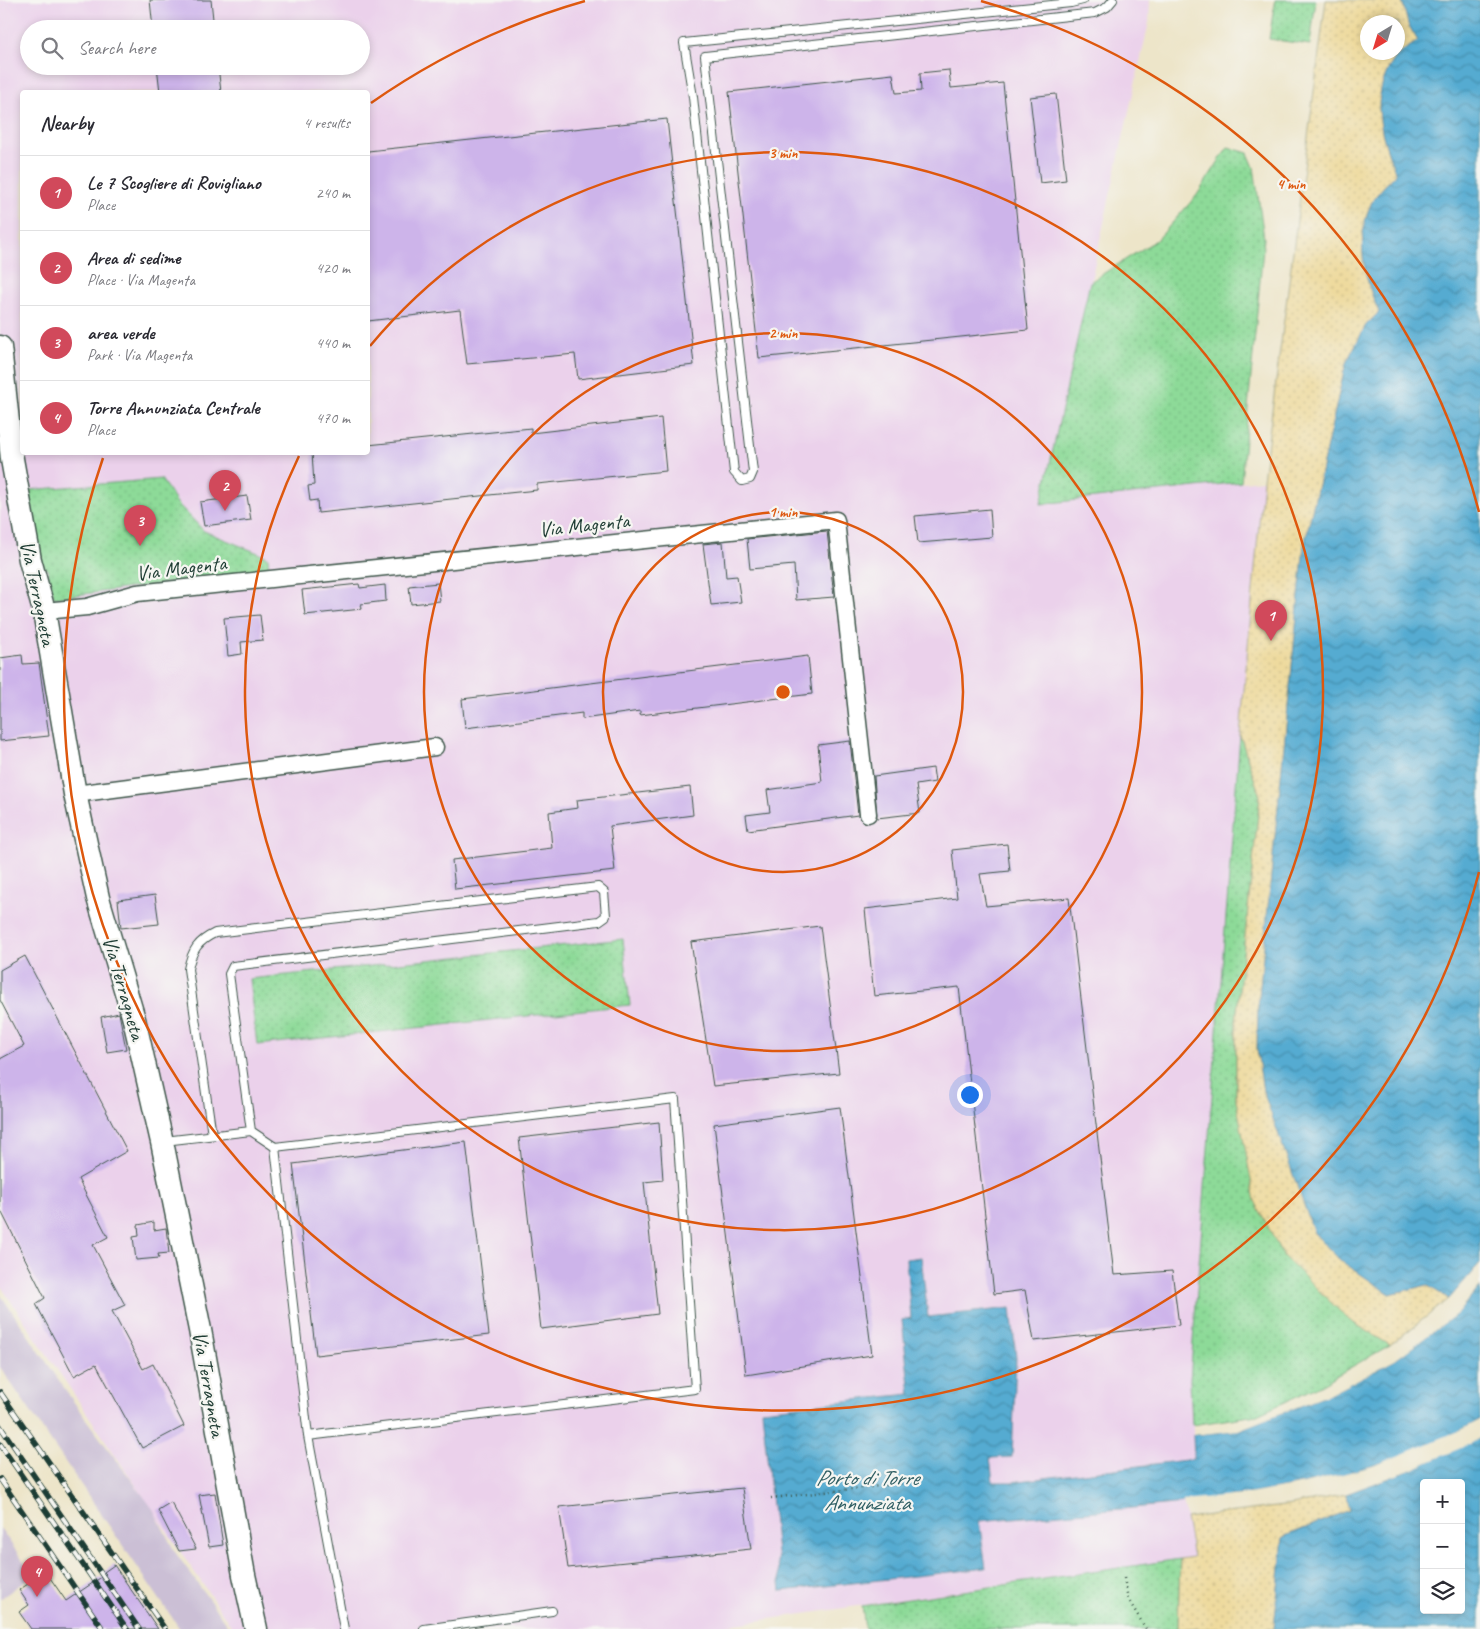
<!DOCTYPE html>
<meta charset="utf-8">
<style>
:root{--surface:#fff;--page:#f7f7f7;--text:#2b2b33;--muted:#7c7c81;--line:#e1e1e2;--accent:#d1495b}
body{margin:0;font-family:Caveat,sans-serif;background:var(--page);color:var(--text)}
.controls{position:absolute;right:15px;bottom:15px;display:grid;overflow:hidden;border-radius:5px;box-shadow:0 2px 8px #0003}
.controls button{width:45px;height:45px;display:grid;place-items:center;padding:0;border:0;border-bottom:1px solid var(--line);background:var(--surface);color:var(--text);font:25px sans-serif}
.compass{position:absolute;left:1360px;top:15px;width:45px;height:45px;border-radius:50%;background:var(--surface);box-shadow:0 2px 8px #0003;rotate:218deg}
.you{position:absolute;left:969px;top:1094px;width:18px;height:18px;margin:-12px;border:4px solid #fff;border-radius:50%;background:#1a73e8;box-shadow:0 0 0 8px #1a73e833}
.badge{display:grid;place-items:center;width:32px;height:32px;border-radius:50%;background:var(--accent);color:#fff;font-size:16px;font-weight:700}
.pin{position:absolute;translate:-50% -41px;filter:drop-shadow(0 1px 2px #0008)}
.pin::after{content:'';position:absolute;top:26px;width:18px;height:15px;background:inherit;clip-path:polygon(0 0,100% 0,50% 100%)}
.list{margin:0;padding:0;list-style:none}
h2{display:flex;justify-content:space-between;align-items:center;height:65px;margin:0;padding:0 20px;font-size:21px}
h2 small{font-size:16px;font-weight:400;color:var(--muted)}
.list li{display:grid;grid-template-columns:32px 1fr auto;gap:15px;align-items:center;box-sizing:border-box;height:75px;padding:0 20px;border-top:1px solid var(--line)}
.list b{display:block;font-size:19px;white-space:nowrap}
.list p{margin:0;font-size:16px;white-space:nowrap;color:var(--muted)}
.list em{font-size:16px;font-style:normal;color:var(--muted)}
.icon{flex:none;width:28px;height:28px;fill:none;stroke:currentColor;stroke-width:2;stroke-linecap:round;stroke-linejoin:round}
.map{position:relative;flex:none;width:1480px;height:1629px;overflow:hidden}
.search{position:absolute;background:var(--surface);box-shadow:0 2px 8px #0003;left:20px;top:20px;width:350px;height:55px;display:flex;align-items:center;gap:12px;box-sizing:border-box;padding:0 18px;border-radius:28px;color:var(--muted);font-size:19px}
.panel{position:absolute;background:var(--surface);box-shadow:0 2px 8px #0003;left:20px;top:90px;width:350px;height:365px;border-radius:5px}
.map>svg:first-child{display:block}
.built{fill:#ebd1eb;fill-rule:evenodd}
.railway{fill:#cbbfd5}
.grass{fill:url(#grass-dots);stroke:#568c66}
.sand{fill:url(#sand-dots);stroke:#868c69;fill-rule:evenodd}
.water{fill:url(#water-waves);stroke:#3a7482;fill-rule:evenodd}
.pier{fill:#ede5c9}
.building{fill:#cdb4ea}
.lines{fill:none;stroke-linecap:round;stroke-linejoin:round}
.lane-casing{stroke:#3e564a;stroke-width:10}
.street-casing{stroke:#3e564a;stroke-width:19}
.secondary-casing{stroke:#3e564a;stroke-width:25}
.path{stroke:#3e564a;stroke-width:2.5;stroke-dasharray:1 4;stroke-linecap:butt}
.lane{stroke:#fff;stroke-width:8}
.street{stroke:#fff;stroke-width:16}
.secondary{stroke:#fff;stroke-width:22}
.rail-casing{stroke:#1f3d34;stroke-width:5.5}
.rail{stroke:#f6f6f2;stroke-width:4;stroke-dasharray:11;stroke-linecap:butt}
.ring{fill:none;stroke:#de580e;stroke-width:2.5}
.labels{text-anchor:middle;stroke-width:4.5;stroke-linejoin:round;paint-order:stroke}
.street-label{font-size:21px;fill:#1f3d34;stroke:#f6f6f2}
.water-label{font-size:22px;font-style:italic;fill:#2f5e63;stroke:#f6f6f2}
.centre{fill:#de580e;stroke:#f6f6f2;stroke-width:2.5}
.ring-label{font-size:15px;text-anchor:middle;font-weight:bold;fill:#de580e;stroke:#f6f6f2;stroke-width:4.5;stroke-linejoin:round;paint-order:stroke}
</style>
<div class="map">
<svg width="1480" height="1629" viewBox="0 0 1480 1629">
<defs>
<pattern id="grass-dots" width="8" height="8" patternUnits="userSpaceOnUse" patternTransform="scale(1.25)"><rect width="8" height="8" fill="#8dda98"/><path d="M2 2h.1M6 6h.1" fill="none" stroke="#79bc84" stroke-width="1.8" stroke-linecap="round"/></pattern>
<pattern id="sand-dots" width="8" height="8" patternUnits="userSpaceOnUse" patternTransform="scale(1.25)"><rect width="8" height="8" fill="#eeda9e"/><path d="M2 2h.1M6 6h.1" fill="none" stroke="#ccbc89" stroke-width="1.8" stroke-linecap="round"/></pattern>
<pattern id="water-waves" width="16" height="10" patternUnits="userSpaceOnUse" patternTransform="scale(1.25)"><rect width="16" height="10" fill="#54abd1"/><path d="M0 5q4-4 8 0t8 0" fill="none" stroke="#458caa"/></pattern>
</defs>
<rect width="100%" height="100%" fill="#f6f6f2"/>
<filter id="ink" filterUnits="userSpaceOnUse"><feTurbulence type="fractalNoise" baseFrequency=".02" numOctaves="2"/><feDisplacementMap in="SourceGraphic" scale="10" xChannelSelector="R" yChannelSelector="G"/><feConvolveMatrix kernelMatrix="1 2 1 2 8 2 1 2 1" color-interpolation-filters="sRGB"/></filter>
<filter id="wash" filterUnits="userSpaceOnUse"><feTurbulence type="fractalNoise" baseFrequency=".0096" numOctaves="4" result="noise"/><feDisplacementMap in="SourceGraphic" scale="20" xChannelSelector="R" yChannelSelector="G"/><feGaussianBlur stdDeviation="1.12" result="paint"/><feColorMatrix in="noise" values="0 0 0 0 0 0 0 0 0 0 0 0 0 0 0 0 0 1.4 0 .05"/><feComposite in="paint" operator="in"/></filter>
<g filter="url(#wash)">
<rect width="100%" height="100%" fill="#ede5c9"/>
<path class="built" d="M0 0H1150L1149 22 1041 503 1263 480 1240 735 1190 1380 1195 1459 1012 1482H993L990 1458 1011 1457V1308L928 1317 921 1257 906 1259 911 1318 902 1320 910 1394 762 1411 985 1568 978 1521 1183 1501 1193 1557 701 1629H233L0 1285ZM29 29H361V66H29ZM22 92H368V452H22Z"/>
<path class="railway" d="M0 1294 82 1414 153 1509 175 1552 230 1629H180L0 1367Z
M0 1528 33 1575 0 1599Z"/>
<path class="grass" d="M1275 0H1316L1310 45 1269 39Z
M1228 147 1248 153 1254 167 1264 238 1241 482 1041 504 1090 282 1158 239 1197 195Z
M161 479 177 503 204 531 268 557 269 570 54 598 48 571 43 566 29 490Z
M1240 735 1260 796 1236 1021V1100L1349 1320 1390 1345 1313 1389 1257 1415 1192 1425 1190 1380Z
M623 939 630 1005 257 1045 249 979Z
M1180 1559 1178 1629H865L862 1606Z"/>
<path class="sand" d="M1326 0H1402L1408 24 1418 41C1411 46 1399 52 1394 60 1368 98 1381 135 1396 174 1388 183 1376 193 1371 204 1355 239 1364 279 1379 312L1366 325 1346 363 1304 546 1258 1007 1257 1050 1263 1091 1390 1294 1427 1285 1449 1299 1390 1345 1349 1320 1283 1256 1255 1201 1236 1100V1021L1260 796 1240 735 1263 480ZM1368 22H1398V52H1368Z
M1346 1494 1350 1510 1283 1537 1274 1629H1178L1180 1559 1193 1557 1186 1518 1292 1505Z"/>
<path class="water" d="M1402 0H1480V1263L1449 1299 1427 1285 1390 1294 1341 1261 1314 1233 1263 1091 1257 1050 1258 1007 1304 546 1346 363 1366 325 1379 312C1364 279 1355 239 1371 204 1376 193 1388 183 1396 174 1381 135 1368 98 1394 60 1399 52 1411 46 1418 41L1408 24Z
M921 1257 928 1317 1011 1308 1016 1358 1012 1457 990 1458 993 1482H1012L1194 1459 1193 1435 1238 1430 1330 1394 1395 1360 1458 1313 1480 1287V1420C1330 1504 1146 1505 979 1521L986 1568 781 1591 762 1410 910 1394 902 1320 911 1318 906 1259Z
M1480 1438V1629H1274L1283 1537 1350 1510 1346 1494 1413 1469ZM1424 1483H1461V1610H1424Z"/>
<path class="pier" d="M1480 1284 1458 1313 1395 1360 1330 1394 1238 1430 1193 1435V1432L1237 1428 1329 1392 1394 1358 1456 1311Z
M1480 1420V1423L1464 1432 1373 1469 1301 1487 1242 1498 1183 1504V1501L1242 1495 1300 1485 1373 1466 1463 1429Z
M1480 1436V1438L1472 1443 1413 1469 1344 1494 1345 1492 1412 1467Z"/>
<g id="blocks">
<path class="building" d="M150 0H211L214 29H153Z
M157 66H218L221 92H160Z
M949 70 951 88 1003 83 1028 330 759 358 729 92 893 74 896 93 921 91 920 73Z
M1056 94 1066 180 1040 183 1030 97Z
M667 119 694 365 578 379 575 354 467 364 460 310 368 321V151Z
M661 418 666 471 537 484V490L318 513 317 500 310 501 308 486 314 485 312 452H368V445L531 428V433Z
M247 496 251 520 204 526 200 502Z
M990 509 992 537 918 543 915 516Z
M827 531 834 597 796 600 794 565 750 569 747 539Z
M723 542 726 577 737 576 741 602 711 605 703 544Z
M438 583 440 601 411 604 409 586Z
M359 584 360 588 385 585 386 601 361 604 362 609 305 615 302 590Z
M260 615 263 640 241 642 242 654 228 656 224 618Z
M22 655 23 664 39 663 49 736 0 741V658Z
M808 656 812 694 640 715V711L582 719V713L465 728 462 699Z
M850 741 858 815 748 830 746 815 770 812 767 790 822 782 818 745Z
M933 768 935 782 916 785 920 813 877 818 874 776Z
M690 787 693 815 610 826 615 871 455 889 452 860 552 848 549 812 578 808 577 800Z
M1007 844 1010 871 980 874 986 906 1069 898 1114 1275 1172 1271 1179 1325 1034 1341 1025 1290 994 1294 959 987 874 996 865 909 957 898 952 850Z
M155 895 159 924 121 928 118 900Z
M820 926 839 1073 713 1086 691 942Z
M25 956 127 1151 78 1179 108 1237 93 1245 125 1305 112 1311 143 1369 153 1364 184 1426 142 1448 96 1364 74 1376 36 1304 45 1298 0 1209V1059L24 1046 0 1000V970Z
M119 1013 126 1049 107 1052 101 1017Z
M840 1107 872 1355 746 1375 714 1124Z
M659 1122 663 1180 644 1182 658 1314 541 1329 519 1138Z
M466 1142 489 1335 316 1355 293 1164Z
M154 1222V1230L166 1228 169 1253 158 1254 159 1258 136 1260 133 1237 139 1236 138 1225Z
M742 1488 751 1549 568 1568 559 1507Z
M215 1493 223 1545 209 1547 199 1495Z
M171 1502 196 1549 179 1551 158 1510Z
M114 1565 158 1629H31L19 1612 29 1605 19 1590 46 1572 66 1601 106 1574 104 1572Z"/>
</g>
</g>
<g filter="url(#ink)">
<use href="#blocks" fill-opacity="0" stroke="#3e564a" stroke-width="1"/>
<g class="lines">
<defs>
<path id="lane" d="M1083 0 1071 3 684 43 693 97 734 472 742 481 750 479 753 472 705 56 1095 13 1107 7 1113 0
M212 1135 188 969C192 950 198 941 215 933L598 887 604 892 606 916 599 921 233 966 229 974 251 1131
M164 1141 251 1131 275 1147 675 1099 695 1389 308 1436 275 1147
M308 1436 344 1629
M424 1629 552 1611"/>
<path id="street" d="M44 611 87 607 137 593 836 520 868 814
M75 794 435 747"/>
<path id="secondary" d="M0 347 12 459 30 560 44 611 75 794 98 898 134 1019 162 1142 200 1330 244 1575 256 1629"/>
</defs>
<use href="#lane" class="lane-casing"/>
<use href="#street" class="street-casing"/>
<use href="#secondary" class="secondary-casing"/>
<path class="path" d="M771 1498 907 1483
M1124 1578 1128 1599 1146 1629"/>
<use href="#lane" class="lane"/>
<use href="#street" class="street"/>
<use href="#secondary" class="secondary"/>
<defs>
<path id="rail" d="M0 1392 165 1629
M0 1426 139 1629
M0 1444 127 1629
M0 1479 103 1629"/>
</defs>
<use href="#rail" class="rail-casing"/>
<use href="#rail" class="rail"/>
</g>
</g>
<g class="ring">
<circle cx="783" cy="692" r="180"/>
<circle cx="783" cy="692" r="359"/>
<path d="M370 346A539 539 0 1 1 299 456"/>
<path d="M1479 872A719 719 0 1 1 103 458M371 103A719 719 0 0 1 585 1M981 1A719 719 0 0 1 1479 512"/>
</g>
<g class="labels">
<g class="street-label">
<text transform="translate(584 525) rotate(-6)" y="7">Via Magenta</text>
<text transform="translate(181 568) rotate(-7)" y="7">Via Magenta</text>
<text transform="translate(38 593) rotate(78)" y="7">Via Terragneta</text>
<text transform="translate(124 988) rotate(74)" y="7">Via Terragneta</text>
<text transform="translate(209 1384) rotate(80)" y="7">Via Terragneta</text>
</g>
<g class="water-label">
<text x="867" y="1485">Porto di Torre<tspan x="867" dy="25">Annunziata</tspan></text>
</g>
</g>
<circle cx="783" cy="692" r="8" class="centre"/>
<g class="ring-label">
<text x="783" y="158">3 min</text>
<text x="1291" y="189">4 min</text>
<text x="783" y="338">2 min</text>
<text x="783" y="517">1 min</text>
</g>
</svg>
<div class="controls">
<button>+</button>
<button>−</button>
<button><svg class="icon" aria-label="layers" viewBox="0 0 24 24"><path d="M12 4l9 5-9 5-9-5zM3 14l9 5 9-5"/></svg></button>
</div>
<svg class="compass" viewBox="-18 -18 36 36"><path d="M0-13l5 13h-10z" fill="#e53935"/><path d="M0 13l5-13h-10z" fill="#7c7c81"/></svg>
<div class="you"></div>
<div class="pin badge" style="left:1271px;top:641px">1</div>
<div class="pin badge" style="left:225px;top:511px">2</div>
<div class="pin badge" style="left:140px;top:546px">3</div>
<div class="pin badge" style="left:37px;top:1597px">4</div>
<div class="search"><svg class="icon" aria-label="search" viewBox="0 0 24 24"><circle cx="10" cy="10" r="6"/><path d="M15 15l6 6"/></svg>Search here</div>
<section class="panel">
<h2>Nearby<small>4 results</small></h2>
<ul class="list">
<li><span class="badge">1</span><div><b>Le 7 Scogliere di Rovigliano</b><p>Place</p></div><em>240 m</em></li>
<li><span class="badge">2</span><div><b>Area di sedime</b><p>Place · Via Magenta</p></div><em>420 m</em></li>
<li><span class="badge">3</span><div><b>area verde</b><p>Park · Via Magenta</p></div><em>440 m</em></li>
<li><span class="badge">4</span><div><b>Torre Annunziata Centrale</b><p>Place</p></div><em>470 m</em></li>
</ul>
</section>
</div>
